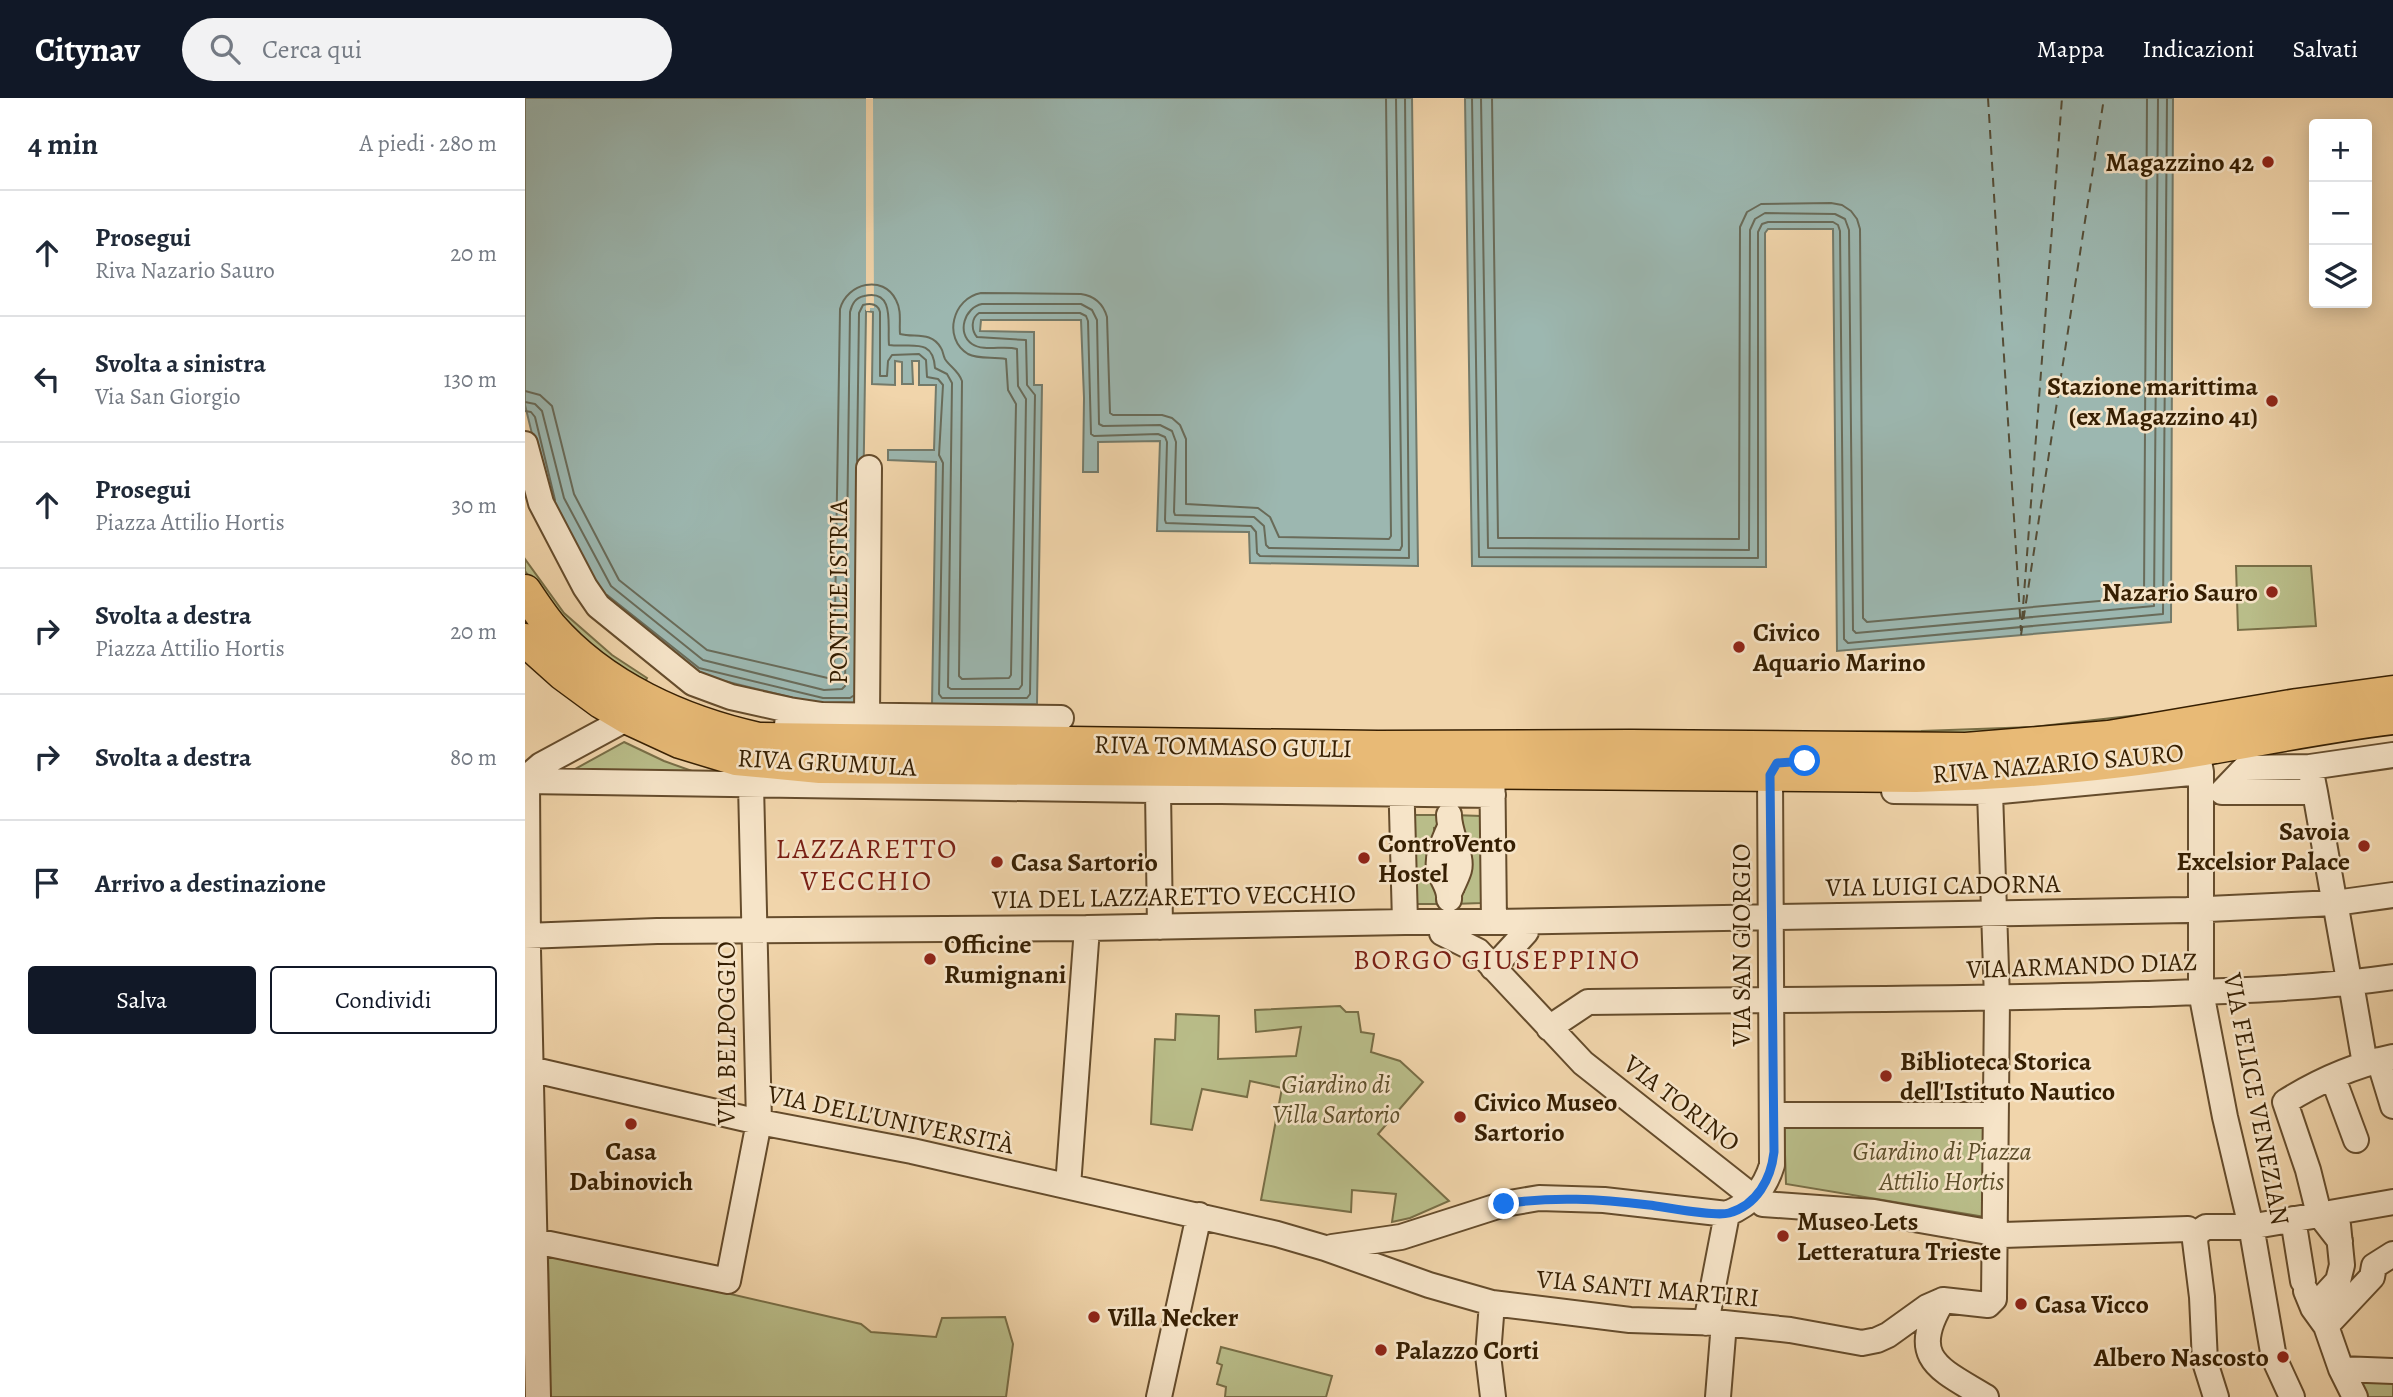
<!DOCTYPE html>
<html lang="it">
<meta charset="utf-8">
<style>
:root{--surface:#fff;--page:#f2f2f3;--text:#1f2937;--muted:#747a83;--line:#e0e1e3;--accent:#111827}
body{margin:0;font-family:Alegreya,serif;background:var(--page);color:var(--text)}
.controls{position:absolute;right:21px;top:21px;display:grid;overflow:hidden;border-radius:7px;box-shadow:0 4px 18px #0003}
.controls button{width:63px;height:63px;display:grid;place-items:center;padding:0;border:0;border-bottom:2px solid var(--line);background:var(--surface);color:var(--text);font:35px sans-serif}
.stop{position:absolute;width:21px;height:21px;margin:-16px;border:5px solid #1a73e8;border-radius:50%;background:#fff}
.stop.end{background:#1a73e8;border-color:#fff;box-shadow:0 2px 7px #0008}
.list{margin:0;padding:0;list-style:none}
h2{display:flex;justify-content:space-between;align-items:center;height:91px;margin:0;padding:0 28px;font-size:30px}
h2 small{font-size:23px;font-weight:400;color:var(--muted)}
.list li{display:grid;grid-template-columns:46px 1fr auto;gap:21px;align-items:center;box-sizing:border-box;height:126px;padding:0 28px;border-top:2px solid var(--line)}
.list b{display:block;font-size:26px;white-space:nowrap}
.list p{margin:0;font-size:23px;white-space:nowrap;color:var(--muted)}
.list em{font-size:23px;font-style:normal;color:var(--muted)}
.actions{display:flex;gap:14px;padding:21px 28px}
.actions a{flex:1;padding:16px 0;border:2px solid var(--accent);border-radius:7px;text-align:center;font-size:24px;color:var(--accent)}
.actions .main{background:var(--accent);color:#fff}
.icon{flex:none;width:38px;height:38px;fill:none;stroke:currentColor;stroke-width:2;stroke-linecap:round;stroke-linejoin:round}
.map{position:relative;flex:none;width:1868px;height:1299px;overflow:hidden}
header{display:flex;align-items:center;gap:42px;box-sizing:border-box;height:98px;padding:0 35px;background:var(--accent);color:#fff}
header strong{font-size:33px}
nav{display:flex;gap:38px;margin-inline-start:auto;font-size:24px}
.search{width:490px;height:63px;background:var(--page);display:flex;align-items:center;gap:18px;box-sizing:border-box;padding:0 24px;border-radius:38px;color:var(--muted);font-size:26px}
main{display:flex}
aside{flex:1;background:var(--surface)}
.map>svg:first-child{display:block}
.green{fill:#b9bd89;stroke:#786e46;stroke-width:2}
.water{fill:#9cb7b0;stroke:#737a6a;stroke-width:2}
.pier{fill:#f1d5ab}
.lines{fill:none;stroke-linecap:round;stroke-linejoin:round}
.shore{stroke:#696b59;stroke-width:2}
.ferry{stroke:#554d36;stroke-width:2;stroke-dasharray:9 7;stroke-linecap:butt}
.minor-casing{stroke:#654c2c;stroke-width:28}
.major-casing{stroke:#361f02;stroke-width:35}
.minor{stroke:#f6e4c8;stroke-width:24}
.major{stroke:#e8ba76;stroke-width:32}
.route{stroke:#1a73e8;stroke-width:9}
.poi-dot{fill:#8f2418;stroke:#f6e4c8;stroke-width:2.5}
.labels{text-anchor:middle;stroke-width:5;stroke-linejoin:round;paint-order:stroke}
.poi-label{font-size:26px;font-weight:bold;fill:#361f02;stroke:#f6e4c8;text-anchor:start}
.street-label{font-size:26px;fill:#361f02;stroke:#f6e4c8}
.park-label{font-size:26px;font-style:italic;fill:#5d4e2a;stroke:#f6e4c8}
.neighbourhood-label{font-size:28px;letter-spacing:2px;fill:#7a1f14;stroke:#f6e4c8}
</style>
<header>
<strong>Citynav</strong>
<div class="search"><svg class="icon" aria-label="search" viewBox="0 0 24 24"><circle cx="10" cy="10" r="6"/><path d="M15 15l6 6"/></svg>Cerca qui</div>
<nav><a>Mappa</a><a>Indicazioni</a><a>Salvati</a></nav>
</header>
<main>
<aside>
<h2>4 min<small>A piedi · 280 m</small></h2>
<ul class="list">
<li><svg class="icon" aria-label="ahead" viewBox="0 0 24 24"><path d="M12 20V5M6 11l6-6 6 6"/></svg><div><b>Prosegui</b><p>Riva Nazario Sauro</p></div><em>20 m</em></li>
<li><svg class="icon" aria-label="left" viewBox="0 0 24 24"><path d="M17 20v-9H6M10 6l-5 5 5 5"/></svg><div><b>Svolta a sinistra</b><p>Via San Giorgio</p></div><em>130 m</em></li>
<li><svg class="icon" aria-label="ahead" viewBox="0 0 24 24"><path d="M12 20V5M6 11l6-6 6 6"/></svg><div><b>Prosegui</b><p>Piazza Attilio Hortis</p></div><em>30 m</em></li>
<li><svg class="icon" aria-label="right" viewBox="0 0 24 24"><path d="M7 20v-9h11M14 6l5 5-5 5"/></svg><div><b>Svolta a destra</b><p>Piazza Attilio Hortis</p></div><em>20 m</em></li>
<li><svg class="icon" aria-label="right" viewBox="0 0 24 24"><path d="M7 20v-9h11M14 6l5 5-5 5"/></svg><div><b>Svolta a destra</b></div><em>80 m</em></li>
<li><svg class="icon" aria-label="arrive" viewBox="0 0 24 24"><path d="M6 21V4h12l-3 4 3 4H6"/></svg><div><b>Arrivo a destinazione</b></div></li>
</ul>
<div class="actions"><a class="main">Salva</a><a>Condividi</a></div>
</aside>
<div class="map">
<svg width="1868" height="1299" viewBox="0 0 1868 1299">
<rect width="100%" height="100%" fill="#f1d5ab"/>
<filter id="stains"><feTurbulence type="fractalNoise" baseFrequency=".00286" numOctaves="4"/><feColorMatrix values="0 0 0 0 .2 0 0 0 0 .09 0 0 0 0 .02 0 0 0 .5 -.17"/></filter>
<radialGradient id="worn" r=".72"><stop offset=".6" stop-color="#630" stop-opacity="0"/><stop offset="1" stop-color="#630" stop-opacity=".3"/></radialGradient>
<path class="green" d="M0 461 39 515 87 557 122 580 118 587 89 569 26 510 0 473Z
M1711 468H1786L1791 528 1713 532Z
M1648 613 1649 620 1475 639 1282 634 1396 633 1508 629Z
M99 644 139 663 181 678 41 676Z
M890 717H919V729L909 730 910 794 920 795V806H890Z
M928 717 956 718V805L929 806V795L939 794V730L928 729Z
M815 908 821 914H833L836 934 849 936 846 954 875 963 898 984 853 1036 924 1103 885 1120 867 1124 871 1096 827 1092 826 1114 736 1102 757 990 725 983 722 999 677 991 667 1032 626 1026 630 941 650 942 651 916 694 918 693 961 771 958 776 929 731 934 730 912Z
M1259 1026H1460V1119L1261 1086Z
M23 1154 336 1226 346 1234 411 1239 417 1220 480 1219 488 1246 481 1299H25Z
M696 1249 807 1278 801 1299H700L701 1289 692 1286 697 1267 692 1265Z
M1825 1276 1868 1278V1299H1837Z"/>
<path class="water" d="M0 0H887L893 468 725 465 724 434 632 433 635 343 573 344V374H558L559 300 556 222H456L455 233 509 234V287H517L512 606 407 607 411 364 363 362V352H409L411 287H394V263H387L388 286H377V264L370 263V287L347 286 348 214 341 213 335 607H297L171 576 73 498 24 406 0 307Z
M940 0H1648L1646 524 1312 553 1308 131H1243L1240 135 1241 469 947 468Z"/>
<path class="pier" d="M341 0H348L349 210H345V213H341Z"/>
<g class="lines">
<path class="shore" d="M947 0 954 459 1233 460V134L1237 126 1243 124H1308L1313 127 1315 133 1319 541 1323 545 1638 516 1642 0
M956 0 963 450 1224 452 1225 132 1230 121 1240 115 1310 116 1320 121 1324 132 1328 532 1331 535 1629 508 1633 0
M967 0 973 440 1214 441 1215 129 1222 114 1236 106 1306 105 1317 107 1326 113 1332 121 1335 131 1338 520 1342 524 1619 499 1622 0
M0 293 15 297 27 308 49 396 94 482 182 552 307 581 309 578 315 211C322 185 358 176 371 202 377 213 374 225 375 236 390 240 406 233 416 250 418 253 418 257 420 261 425 269 433 272 437 283L434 578 437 581 484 580 486 577 491 306 483 292 481 261C469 258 454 262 443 256 417 240 428 200 456 195L556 196C570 198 578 205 582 219L585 315 588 317H637L647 320 655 327 661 341V406L733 410 745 419 754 439 864 441 866 438 861 0
M0 304 10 306 17 313 39 400 86 488 178 562 299 592 317 591 320 588 325 214C327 206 330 200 339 198 371 190 362 229 364 247 386 250 408 239 410 270L422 276 427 285 423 589 426 591H494L497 587 501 301 493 288 492 251C479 247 459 254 447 246 431 235 440 209 457 206H556L567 212 572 222 574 326 578 328 635 327 647 333 651 344 649 414 650 417 729 419 739 428 741 447 744 450 875 452 877 448 871 0
M0 313 6 314 10 319 30 402
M332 363 334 215 338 207C346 205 353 206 355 214V278H362L363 263 367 257 394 256 401 262 402 279 413 281 418 287 414 357 418 365 414 596 417 600H502L505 596 510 297 502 287 501 242 452 239C446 232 446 220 454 215H555L561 218 563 223 566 336 569 338 633 336 640 339 642 344 640 422 641 425 726 428 731 434 732 455 735 458 884 460 880 0
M82 497 174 570 298 600H325L328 598"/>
<path class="ferry" d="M1463 0 1496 533
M1497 522 1537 0
M1496 537 1579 0"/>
<defs>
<path id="minor" d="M0 346 16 405 60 489 73 508 168 585 206 599 264 612 261 634
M264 612 297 617 536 620
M342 618 344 370
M1669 636 1676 674V894L1700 1019 1727 1133 1749 1260 1767 1299
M967 648 969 824H880L876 675Z
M1785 669 1790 694H1697L1720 670Z
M1785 669 1868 657
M0 683 968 697
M633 693 635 829
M1369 693 1465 694 1676 674
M1790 694 1808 796
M924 717C924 736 938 758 934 772 932 779 928 786 925 793
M924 731C919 743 912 757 914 770 916 781 925 789 924 801
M1812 815 1823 877
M969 824 1662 812 1810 805 1868 797
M917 835 953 853 1058 965 1219 1092
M0 838 132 833 562 830 880 824
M968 870 1001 834
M1828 897 1840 966
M1246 902C1370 901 1494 900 1619 896 1702 893 1786 891 1868 879
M1024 930 1063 904 1237 902
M1854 962 1868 1008
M5 971 234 1024 387 1053 752 1136 800 1150 904 1187 967 1205 1105 1222 1199 1225 1265 1232 1337 1245 1352 1242 1363 1237 1402 1209 1418 1202 1463 1207 1469 1201 1472 901 1465 694
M1808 980 1831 1042
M1256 1017H1463
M543 1088 562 830
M1238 1106 1349 1114 1463 1134
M1202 1116C1226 1105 1239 1093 1247 1067L1245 677 1247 671 1256 664
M1768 1121 1778 1183
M1730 1128 1868 1104
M1478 1137 1663 1131
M0 1143H10L203 1183 234 1024 226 687
M1815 1143 1794 1116 1783 1072 1760 1004C1792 984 1830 967 1868 959
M807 1149 876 1139 979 1106 1014 1100 1079 1102 1202 1116
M1781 1193 1788 1210 1801 1228 1816 1271 1830 1299
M1418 1202C1382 1261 1415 1271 1461 1299
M967 1205 963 1257 968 1299
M1788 1210 1813 1183 1817 1167 1813 1127
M1181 1225 1202 1116
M1801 1228 1847 1179 1849 1168 1868 1156
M1816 1271 1868 1273
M13 1299 3 852 2 683 9 673 16 667 103 620
M634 1299 674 1117
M1193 1299 1199 1225
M1691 1299 1680 1264 1677 1199 1670 1143 1672 1135 1681 1129H1726"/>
<path id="major" d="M0 493C8 505 16 517 25 528 78 589 157 624 234 641L853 649 1106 648 1441 651 1584 639 1772 607 1868 594
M0 542 38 576 76 604 103 620 155 644 211 661 295 669 1391 678C1485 675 1580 668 1673 652 1738 641 1802 628 1868 620"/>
</defs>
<use href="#minor" class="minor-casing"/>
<use href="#major" class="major-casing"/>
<use href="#minor" class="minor"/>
<use href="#major" class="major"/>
</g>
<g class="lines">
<path class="route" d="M979 1106C1028 1098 1075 1101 1124 1107 1141 1109 1190 1119 1204 1115 1232 1107 1246 1081 1249 1054L1245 677 1252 665 1280 663"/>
</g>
<g class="poi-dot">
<circle cx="1743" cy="64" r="7"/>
<circle cx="1747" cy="303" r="7"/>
<circle cx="1747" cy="494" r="7"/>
<circle cx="1214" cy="549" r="7"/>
<circle cx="1839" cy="748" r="7"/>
<circle cx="839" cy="760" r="7"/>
<circle cx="472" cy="764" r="7"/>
<circle cx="405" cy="861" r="7"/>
<circle cx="1361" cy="978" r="7"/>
<circle cx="935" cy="1019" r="7"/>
<circle cx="106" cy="1026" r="7"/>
<circle cx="1258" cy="1138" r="7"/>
<circle cx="1496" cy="1206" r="7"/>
<circle cx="569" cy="1219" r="7"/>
<circle cx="856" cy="1252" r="7"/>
<circle cx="1758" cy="1259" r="7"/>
</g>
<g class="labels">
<g class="poi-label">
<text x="1729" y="73" text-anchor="end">Magazzino 42</text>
<text x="1733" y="297" text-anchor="end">Stazione marittima<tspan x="1733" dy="30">(ex Magazzino 41)</tspan></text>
<text x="1733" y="503" text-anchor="end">Nazario Sauro</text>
<text x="1228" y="543">Civico<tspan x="1228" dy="30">Aquario Marino</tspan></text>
<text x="1825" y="742" text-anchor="end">Savoia<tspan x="1825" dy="30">Excelsior Palace</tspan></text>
<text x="853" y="754">ControVento<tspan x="853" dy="30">Hostel</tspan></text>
<text x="486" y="773">Casa Sartorio</text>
<text x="419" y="855">Officine<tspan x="419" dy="30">Rumignani</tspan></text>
<text x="1375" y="972">Biblioteca Storica<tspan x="1375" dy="30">dell'Istituto Nautico</tspan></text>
<text x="949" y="1013">Civico Museo<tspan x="949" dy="30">Sartorio</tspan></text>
<text x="106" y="1062" text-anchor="middle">Casa<tspan x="106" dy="30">Dabinovich</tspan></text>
<text x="1272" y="1132">Museo Lets<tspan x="1272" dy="30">Letteratura Trieste</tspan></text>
<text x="1510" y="1215">Casa Vicco</text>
<text x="583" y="1228">Villa Necker</text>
<text x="870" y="1261">Palazzo Corti</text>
<text x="1744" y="1268" text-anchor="end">Albero Nascosto</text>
</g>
<g class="street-label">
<text transform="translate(313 494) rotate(-90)" y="9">PONTILE ISTRIA</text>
<text transform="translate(698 648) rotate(1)" y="9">RIVA TOMMASO GULLI</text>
<text transform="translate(302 664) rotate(3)" y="9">RIVA GRUMULA</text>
<text transform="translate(1533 665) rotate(-5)" y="9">RIVA NAZARIO SAURO</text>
<text transform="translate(1418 787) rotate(-1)" y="9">VIA LUIGI CADORNA</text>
<text transform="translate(649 798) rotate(-1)" y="9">VIA DEL LAZZARETTO VECCHIO</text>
<text transform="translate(1216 847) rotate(-90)" y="9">VIA SAN GIORGIO</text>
<text transform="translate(1557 867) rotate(-2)" y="9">VIA ARMANDO DIAZ</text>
<text transform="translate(201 935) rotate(-90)" y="9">VIA BELPOGGIO</text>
<text transform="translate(1732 1001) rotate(79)" y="9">VIA FELICE VENEZIAN</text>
<text transform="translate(1157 1005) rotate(38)" y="9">VIA TORINO</text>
<text transform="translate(366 1021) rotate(12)" y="9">VIA DELL'UNIVERSITÀ</text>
<text transform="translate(1123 1190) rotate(5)" y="9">VIA SANTI MARTIRI</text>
</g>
<g class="park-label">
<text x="811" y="995">Giardino di<tspan x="811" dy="30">Villa Sartorio</tspan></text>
<text x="1417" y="1062">Giardino di Piazza<tspan x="1417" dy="30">Attilio Hortis</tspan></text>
</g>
<g class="neighbourhood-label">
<text x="342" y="760">LAZZARETTO<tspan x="342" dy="32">VECCHIO</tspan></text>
<text x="972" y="871">BORGO GIUSEPPINO</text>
</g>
</g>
<rect width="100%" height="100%" filter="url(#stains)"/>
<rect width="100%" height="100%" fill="url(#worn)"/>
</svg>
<div class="controls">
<button>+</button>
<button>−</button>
<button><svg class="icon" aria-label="layers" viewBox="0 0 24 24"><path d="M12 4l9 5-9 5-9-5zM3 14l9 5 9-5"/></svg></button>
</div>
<div class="stop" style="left:1280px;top:663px"></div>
<div class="stop end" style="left:979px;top:1106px"></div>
</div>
</main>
